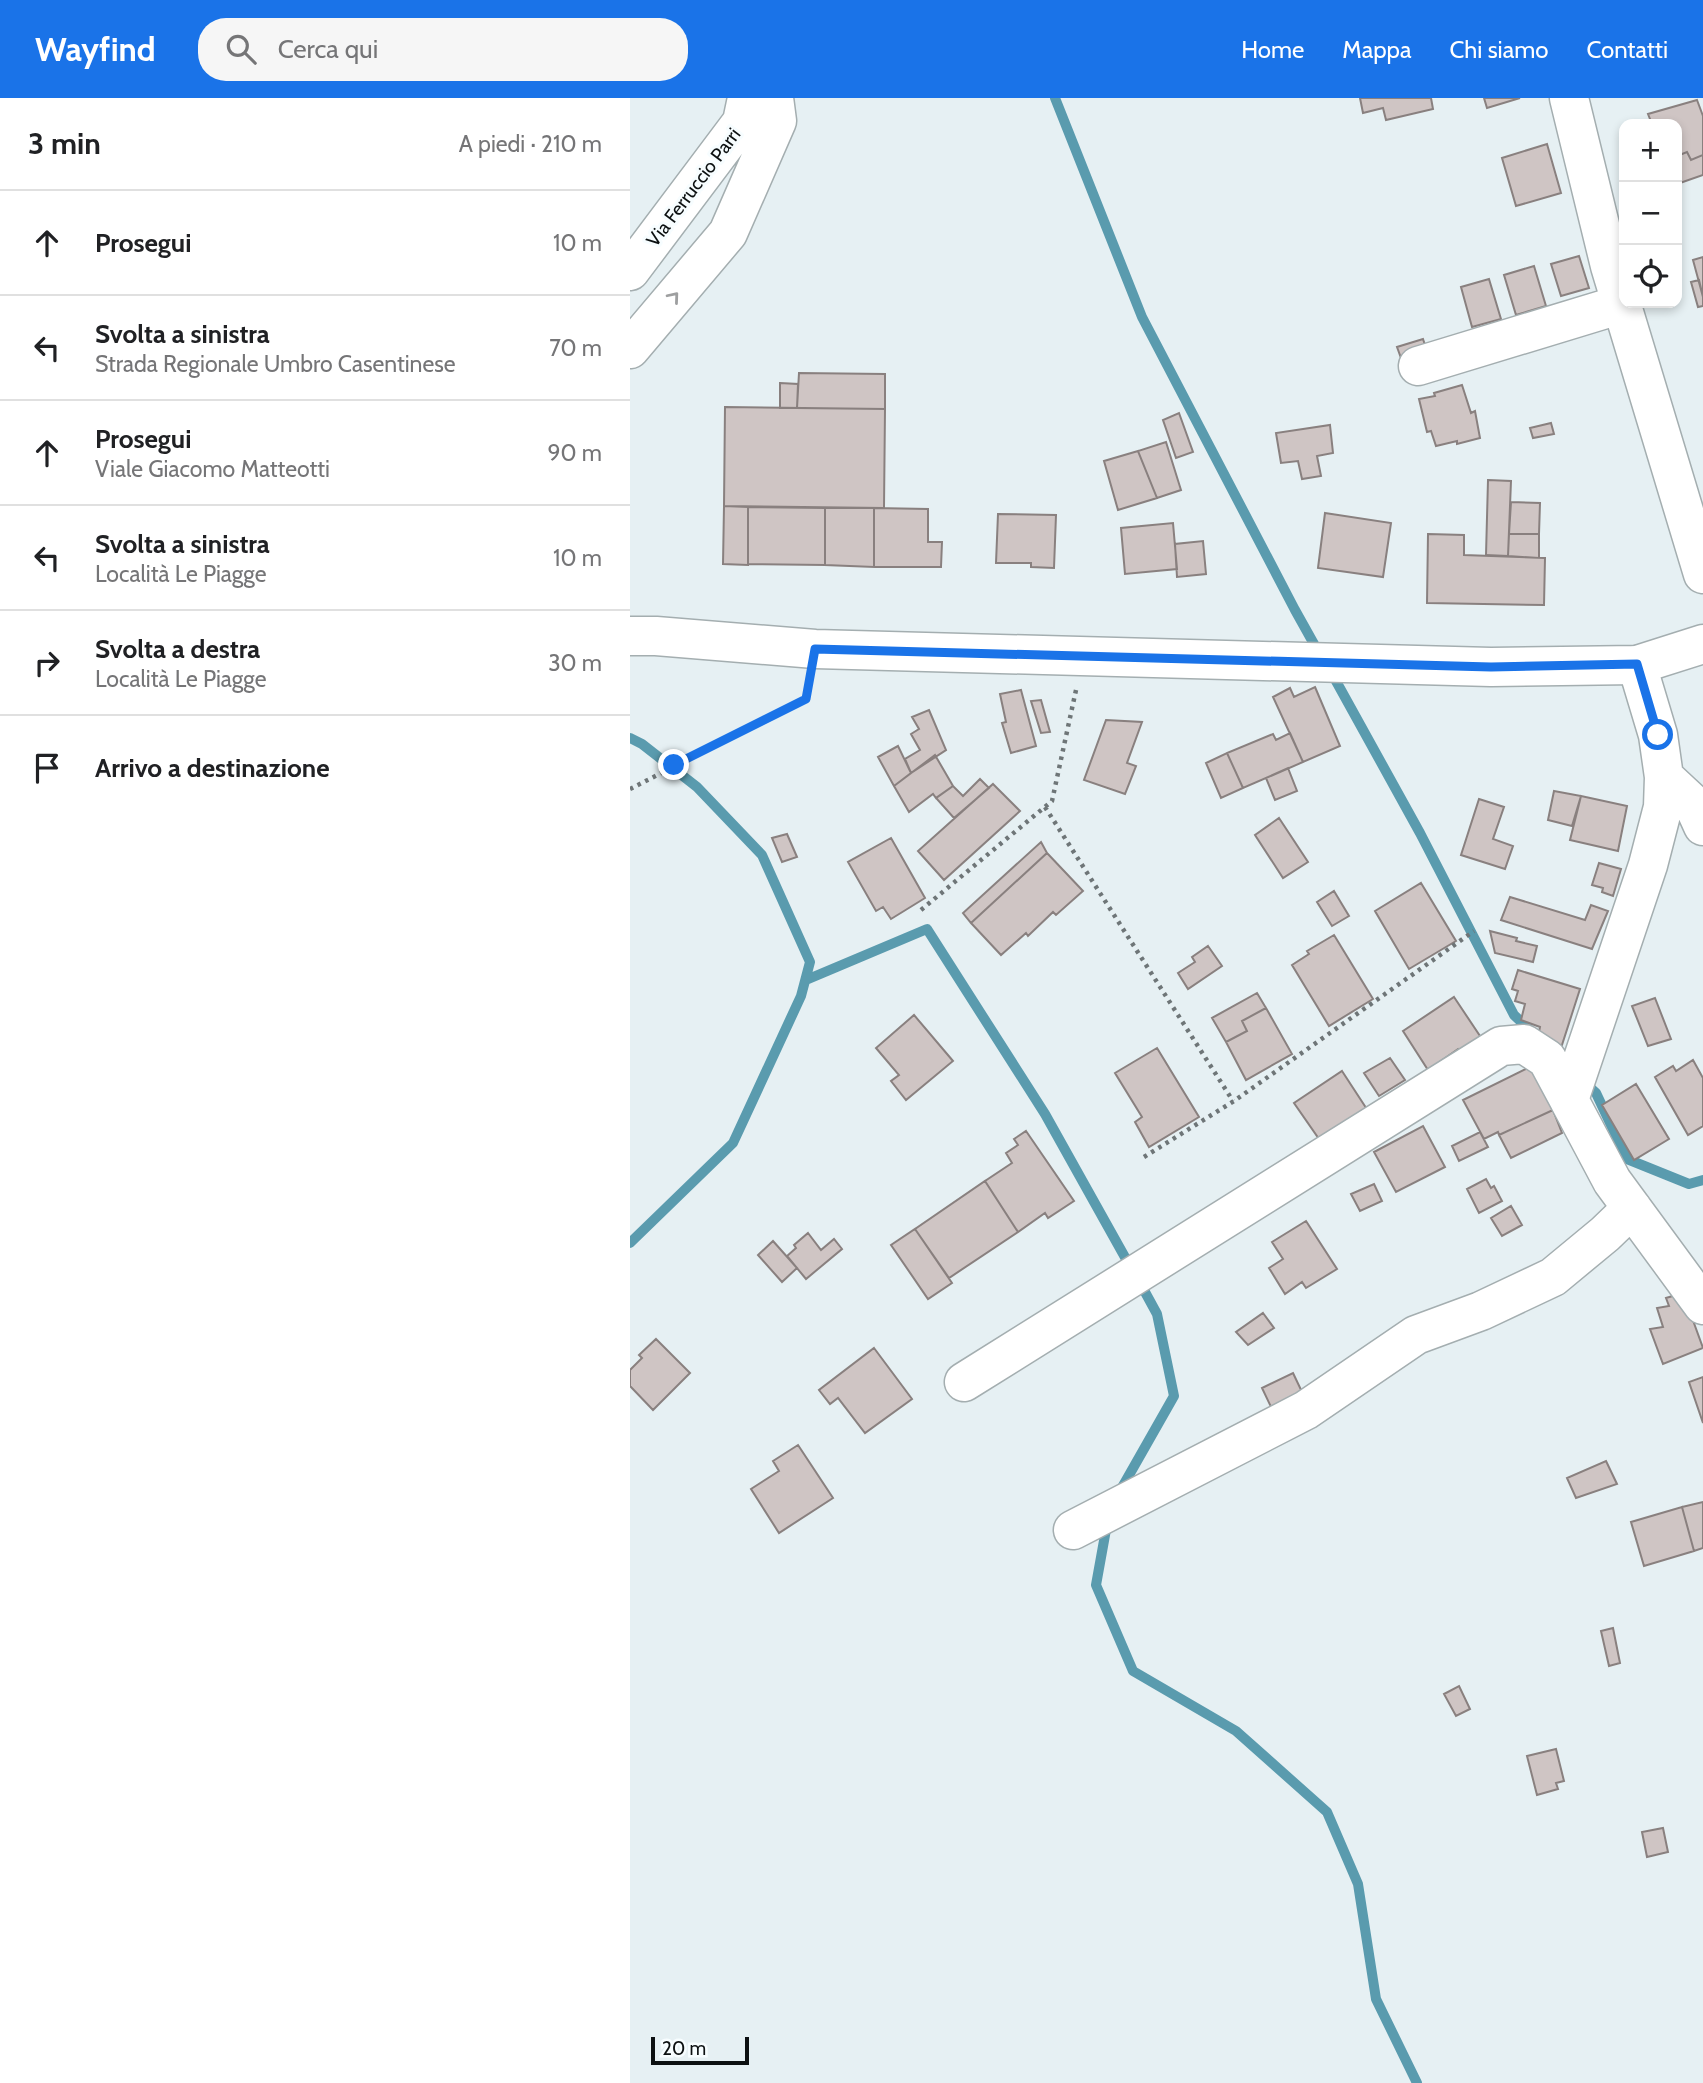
<!DOCTYPE html>
<html lang="it">
<meta charset="utf-8">
<style>
:root{--surface:#fff;--page:#f6f6f6;--text:#202124;--muted:#757577;--line:#e0e0e0;--accent:#1a73e8}
body{margin:0;font-family:Cabin,sans-serif;background:var(--page);color:var(--text)}
.controls{position:absolute;right:21px;top:21px;display:grid;overflow:hidden;border-radius:14px;box-shadow:0 4px 10px #0003}
.controls button{width:63px;height:63px;display:grid;place-items:center;padding:0;border:0;border-bottom:2px solid var(--line);background:var(--surface);color:var(--text);font:35px sans-serif}
.scale{position:absolute;left:21px;bottom:18px;width:98px;box-sizing:border-box;padding-left:7px;border:4px solid #0c1011;border-top:0;font-size:19px;line-height:24px;white-space:nowrap;color:#0c1011;-webkit-text-stroke:5px #f7fdff;paint-order:stroke}
.stop{position:absolute;width:21px;height:21px;margin:-16px;border:5px solid #1a73e8;border-radius:50%;background:#fff}
.stop.end{background:#1a73e8;border-color:#fff;box-shadow:0 2px 7px #0008}
.list{margin:0;padding:0;list-style:none}
h2{display:flex;justify-content:space-between;align-items:center;height:91px;margin:0;padding:0 28px;font-size:30px}
h2 small{font-size:23px;font-weight:400;color:var(--muted)}
.list li{display:grid;grid-template-columns:46px 1fr auto;gap:21px;align-items:center;box-sizing:border-box;height:105px;padding:0 28px;border-top:2px solid var(--line)}
.list b{display:block;font-size:26px;white-space:nowrap}
.list p{margin:0;font-size:23px;white-space:nowrap;color:var(--muted)}
.list em{font-size:23px;font-style:normal;color:var(--muted)}
.icon{flex:none;width:38px;height:38px;fill:none;stroke:currentColor;stroke-width:2;stroke-linecap:round;stroke-linejoin:round}
.map{position:relative;flex:none;width:1073px;height:1985px;overflow:hidden}
header{display:flex;align-items:center;gap:42px;box-sizing:border-box;height:98px;padding:0 35px;background:var(--accent);color:#fff}
header strong{font-size:33px}
nav{display:flex;gap:38px;margin-inline-start:auto;font-size:24px}
.search{width:490px;height:63px;background:var(--page);display:flex;align-items:center;gap:18px;box-sizing:border-box;padding:0 24px;border-radius:28px;color:var(--muted);font-size:26px}
main{display:flex}
aside{flex:1;background:var(--surface)}
.map>svg:first-child{display:block}
.lines{fill:none;stroke-linecap:round;stroke-linejoin:round}
.stream{stroke:#5a9bae;stroke-width:10}
.building{fill:#cfc5c4;stroke:#89807f;stroke-width:2}
.minor-casing{stroke:#a4aeb0;stroke-width:41}
.major-casing{stroke:#a4aeb0;stroke-width:41}
.path{stroke:#6e7577;stroke-width:4.5;stroke-dasharray:3.5 5;stroke-linecap:butt}
.minor{stroke:#fff;stroke-width:38}
.major{stroke:#fff;stroke-width:38}
.oneway{stroke:#9e9fa0}
.route{stroke:#1a73e8;stroke-width:9}
.labels{text-anchor:middle;stroke-width:6;stroke-linejoin:round;paint-order:stroke}
.street-label{font-size:19px;fill:#0c1011;stroke:#f7fdff}
</style>
<header>
<strong>Wayfind</strong>
<div class="search"><svg class="icon" aria-label="search" viewBox="0 0 24 24"><circle cx="10" cy="10" r="6"/><path d="M15 15l6 6"/></svg>Cerca qui</div>
<nav><a>Home</a><a>Mappa</a><a>Chi siamo</a><a>Contatti</a></nav>
</header>
<main>
<aside>
<h2>3 min<small>A piedi · 210 m</small></h2>
<ul class="list">
<li><svg class="icon" aria-label="ahead" viewBox="0 0 24 24"><path d="M12 20V5M6 11l6-6 6 6"/></svg><div><b>Prosegui</b></div><em>10 m</em></li>
<li><svg class="icon" aria-label="left" viewBox="0 0 24 24"><path d="M17 20v-9H6M10 6l-5 5 5 5"/></svg><div><b>Svolta a sinistra</b><p>Strada Regionale Umbro Casentinese</p></div><em>70 m</em></li>
<li><svg class="icon" aria-label="ahead" viewBox="0 0 24 24"><path d="M12 20V5M6 11l6-6 6 6"/></svg><div><b>Prosegui</b><p>Viale Giacomo Matteotti</p></div><em>90 m</em></li>
<li><svg class="icon" aria-label="left" viewBox="0 0 24 24"><path d="M17 20v-9H6M10 6l-5 5 5 5"/></svg><div><b>Svolta a sinistra</b><p>Località Le Piagge</p></div><em>10 m</em></li>
<li><svg class="icon" aria-label="right" viewBox="0 0 24 24"><path d="M7 20v-9h11M14 6l5 5-5 5"/></svg><div><b>Svolta a destra</b><p>Località Le Piagge</p></div><em>30 m</em></li>
<li><svg class="icon" aria-label="arrive" viewBox="0 0 24 24"><path d="M6 21V4h12l-3 4 3 4H6"/></svg><div><b>Arrivo a destinazione</b></div></li>
</ul>
</aside>
<div class="map">
<svg width="1073" height="1985" viewBox="0 0 1073 1985">
<rect width="100%" height="100%" fill="#e6f0f3"/>
<g class="lines">
<path class="stream" d="M425 0 512 219 665 512 689 555
M701 574 790 735 884 917 903 935
M0 640 12 646 67 689 132 757 180 864 171 898 103 1045 0 1145
M176 882 297 831 415 1016 501 1170
M954 984 966 995 997 1061 1059 1086 1073 1082
M490 1393 544 1298 527 1216 509 1183
M477 1426 466 1487 503 1573 606 1633 697 1714 728 1786 746 1901 787 1985"/>
</g>
<path class="building" d="M730 0H801L803 11 756 22 753 10 733 15Z
M854 0H890L857 10Z
M1067 2 1073 18V57L1061 62 1057 54 1047 58V26H1022L1018 16Z
M917 46 931 95 886 108 872 60Z
M1057 54 1061 62 1073 57V77L1047 86V58Z
M949 158 959 190 931 198 921 166Z
M1073 159V199L1063 162Z
M904 168 916 208 886 217 874 177Z
M859 181 871 221 842 229 831 189Z
M1069 182 1073 199V208L1068 209 1061 184Z
M793 241 797 253 771 260 767 249Z
M169 275 255 276V311L167 310Z
M150 285 168 286 167 310H150Z
M832 287 841 315 845 313 850 340 827 346V343L806 348 801 333 797 334 789 301 805 298 804 295Z
M95 309 255 311 254 410 94 408Z
M549 315 563 354 546 360 533 322Z
M921 325 924 336 903 340 900 330Z
M700 327 703 355 687 358 691 378 672 381 668 363 651 365 646 335Z
M536 344 551 392 527 400 508 353Z
M508 353 527 400 488 412 474 363Z
M858 382 881 383 878 458 856 457Z
M881 404 910 405 909 436H879Z
M94 408 118 409V467L93 466Z
M118 409 195 410V467L118 466Z
M195 410H244V469L195 467Z
M244 410 298 411V444H312L311 469H244Z
M695 415 761 425 753 479 688 470Z
M368 416 426 417 424 470 401 469V465H366Z
M543 425 547 471 495 476 491 430Z
M798 436 834 437V457L915 460 914 507 797 505Z
M879 436H909V460L878 458Z
M573 443 576 476 547 479 545 446Z
M685 589 710 648 673 664 643 599 660 590 664 599Z
M391 592 406 648 381 655 372 625 376 624 370 596Z
M411 602 420 634 411 635 401 603Z
M299 612 316 652 281 675 275 661 290 652 281 636 289 631 282 619Z
M476 622 512 624 497 665 506 668 495 696 454 682Z
M660 635 673 664 613 690 597 655 643 636 646 642Z
M268 648 281 675 264 688 248 659Z
M597 655 613 690 591 700 576 665Z
M305 657 323 688 306 700 303 696 279 714 264 688Z
M658 670 667 693 645 702 636 680Z
M350 681 359 690 324 720 306 700 323 688 333 698Z
M363 686 390 713 314 782 288 753Z
M924 693 951 698 942 728 918 722Z
M951 698 997 708 988 753 940 742Z
M849 701 874 709 863 741 883 748 875 771 831 757Z
M649 720 678 764 653 780 625 737Z
M157 736 167 759 152 764 142 740Z
M261 740 295 800 261 821 253 809 246 813 218 764Z
M411 744 417 755 341 825 333 815Z
M417 755 453 793 426 817 423 814 398 838 396 835 371 857 341 825Z
M969 765 991 771 983 798 972 794 973 790 962 787Z
M791 785 826 843 779 871 745 813Z
M704 793 719 818 702 828 687 804Z
M880 799 955 822 961 807 978 813 962 851 871 822Z
M860 833 887 840 886 843 907 848 903 864 865 855Z
M704 837 743 901 699 928 662 867 679 856 677 853Z
M578 848 592 868 558 891 548 875 565 864 562 859Z
M888 872 950 891 931 950 907 944 910 929 891 922 895 906 885 903 888 893 882 891Z
M627 895 636 910 612 923 617 933 596 944 582 920Z
M824 899 852 941 831 955 828 951 798 972 773 933Z
M1025 900 1041 941 1018 948 1002 908Z
M636 910 662 956 616 982 596 944 617 933 612 923Z
M284 917 323 963 276 1002 261 983 269 977 246 950Z
M527 950 569 1019 519 1049 505 1024 512 1019 485 975Z
M760 960 775 982 749 998 734 975Z
M1063 962 1073 980V1028L1058 1037 1025 979 1043 968 1046 973Z
M902 968 923 1012 869 1037 868 1034 854 1041 833 1002Z
M712 973 742 1019 696 1051 664 1005Z
M1006 986 1039 1041 1004 1062 972 1007Z
M923 1012 932 1035 881 1060 869 1037Z
M793 1028 815 1069 766 1094 744 1054Z
M396 1033 444 1103 418 1120 415 1115 388 1134 355 1083 382 1065 376 1055 388 1047 384 1041Z
M850 1034 858 1049 829 1063 822 1048Z
M856 1081 861 1090 864 1088 872 1103 849 1115 837 1091Z
M355 1083 388 1134 319 1180 285 1131Z
M744 1086 752 1103 730 1113 721 1096Z
M881 1108 892 1127 872 1138 861 1120Z
M676 1123 707 1171 676 1190 672 1184 655 1196 639 1170 653 1161 642 1144Z
M285 1131 322 1185 298 1201 261 1147Z
M178 1135 191 1152 204 1141 212 1151 176 1181 157 1158 166 1150 164 1147Z
M143 1143 167 1170 152 1184 128 1157Z
M1053 1195 1073 1250 1033 1266 1020 1231 1033 1229 1027 1210 1039 1208 1036 1200Z
M633 1215 644 1230 618 1247 606 1234Z
M26 1241 60 1275 23 1312 0 1288V1272L12 1260 9 1257Z
M244 1250 282 1301 235 1335 208 1300 200 1306 189 1292Z
M663 1275 673 1296 642 1311 632 1290Z
M1073 1279V1325L1059 1284Z
M168 1347 203 1400 149 1435 121 1391 149 1373 143 1363Z
M976 1363 987 1386 946 1400 937 1380Z
M1073 1404V1450L1064 1453 1052 1409Z
M1052 1409 1064 1453 1014 1468 1001 1424Z
M983 1530 990 1565 979 1568 971 1533Z
M829 1588 840 1611 826 1618 814 1596Z
M926 1651 934 1683 926 1685 928 1691 907 1697 897 1658Z
M1033 1730 1038 1754 1017 1759 1012 1734Z"/>
<g class="lines">
<defs>
<path id="minor" d="M939 0 980 168 1073 476
M788 268 992 206
M1007 567 1028 637 1034 679 1033 709 1018 767 939 1002 982 1083 1073 1207
M1034 679 1063 706 1073 728
M334 1284 871 948 894 946 917 961 939 1002
M443 1432 676 1312 786 1237 851 1213 923 1179 975 1136 1002 1110"/>
<path id="major" d="M0 173 112 24 117 0
M0 251 98 135 147 23 144 0
M0 538H26L185 551 861 569 1007 567 1073 546"/>
</defs>
<use href="#minor" class="minor-casing"/>
<use href="#major" class="major-casing"/>
<path class="path" d="M0 691 176 601 180 586
M415 709 603 1003
M291 812 422 703 446 592
M514 1059 604 1003 844 833"/>
<use href="#minor" class="minor"/>
<use href="#major" class="major"/>
</g>
<defs><path id="oneway-chevron" d="M-2-3.5L2.5 0L-2 3.5" fill="none" stroke-width="1.6" stroke-linecap="round" stroke-linejoin="round" transform="scale(1.75)"/></defs>
<use class="oneway" href="#oneway-chevron" transform="translate(44 199) rotate(-50)"/>
<g class="lines">
<path class="route" d="M44 667 176 601 185 551 861 569 1007 566 1028 637"/>
</g>
<g class="labels">
<g class="street-label">
<text transform="translate(63 89) rotate(-53)" y="7">Via Ferruccio Parri</text>
</g>
</g>
</svg>
<div class="controls">
<button>+</button>
<button>−</button>
<button><svg class="icon" aria-label="locate" viewBox="0 0 24 24"><circle cx="12" cy="12" r="6"/><path d="M12 2v4M12 18v4M2 12h4M18 12h4"/></svg></button>
</div>
<div class="scale">20 m</div>
<div class="stop" style="left:1028px;top:637px"></div>
<div class="stop end" style="left:44px;top:667px"></div>
</div>
</main>
